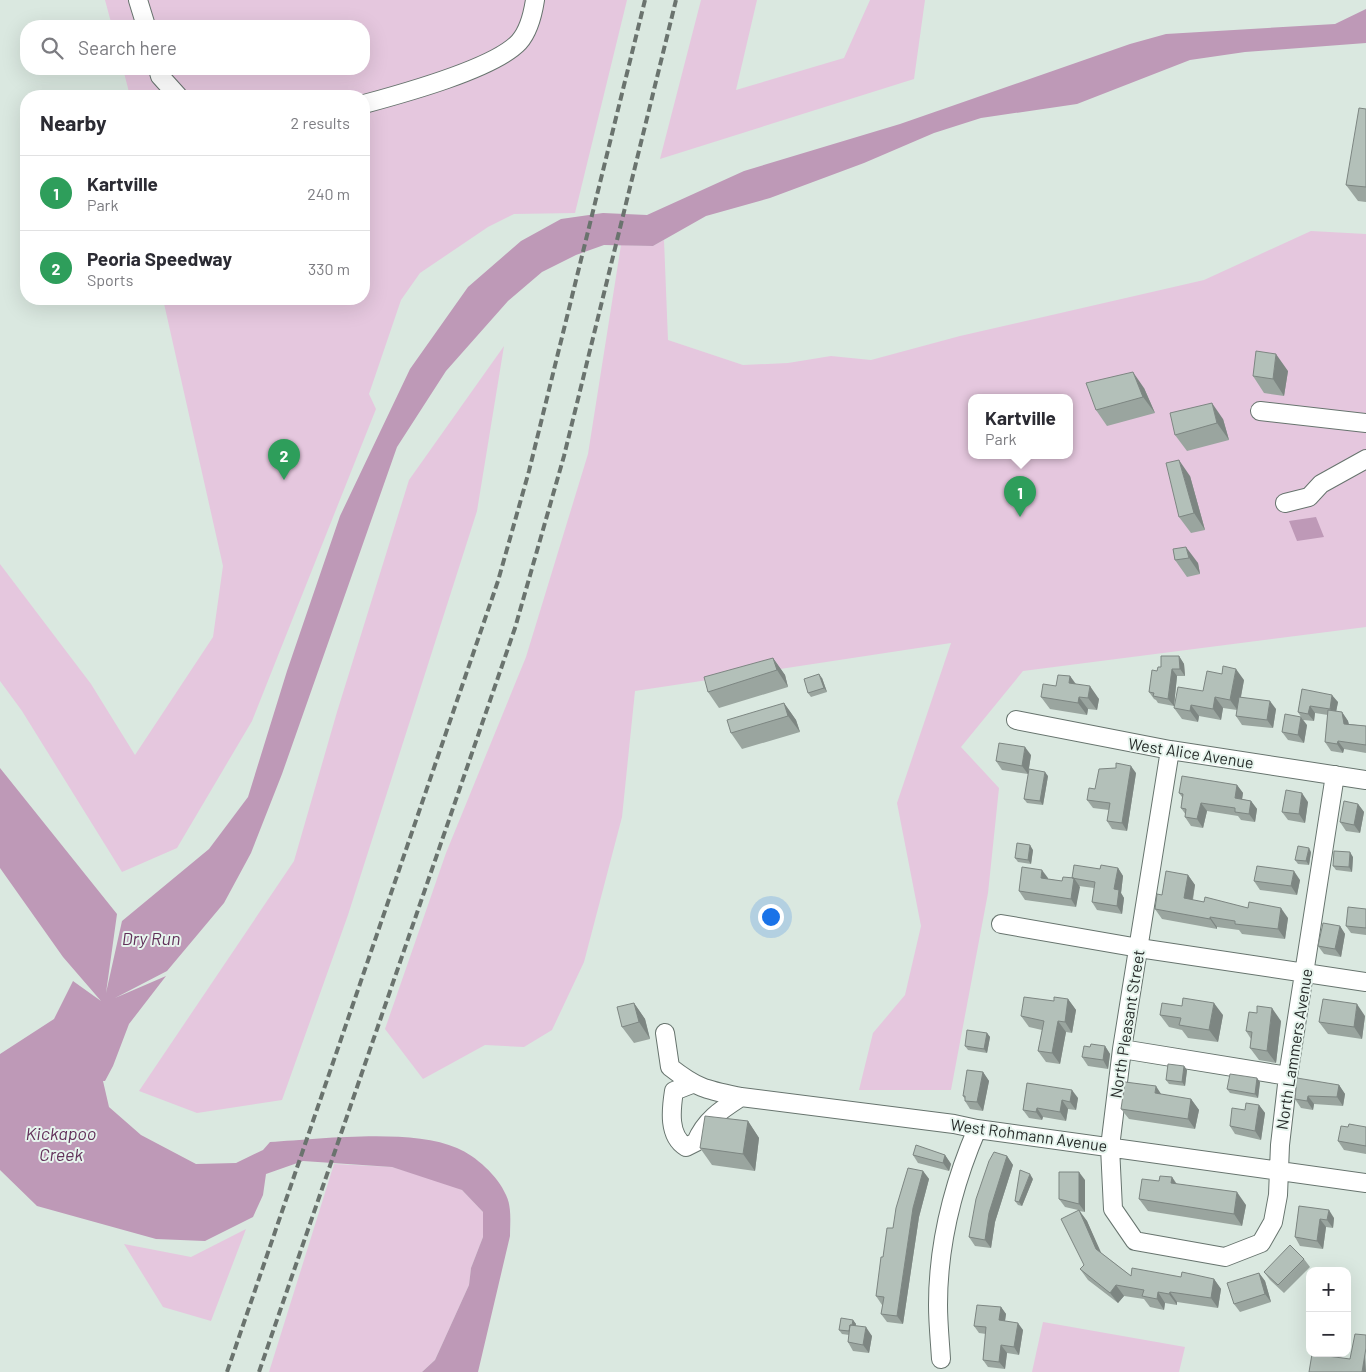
<!DOCTYPE html>
<meta charset="utf-8">
<style>
:root{--surface:#fff;--page:#f2f2f3;--text:#2b2b33;--muted:#7c7c81;--line:#e1e1e2;--accent:#8e1f81}
body{margin:0;font-family:Barlow,sans-serif;background:var(--page);color:var(--text)}
.controls{position:absolute;right:15px;bottom:15px;display:grid;overflow:hidden;border-radius:10px;box-shadow:0 5px 20px #0002}
.controls button{width:45px;height:45px;display:grid;place-items:center;padding:0;border:0;border-bottom:1px solid var(--line);background:var(--surface);color:var(--text);font:25px sans-serif}
.you{position:absolute;left:770px;top:916px;width:18px;height:18px;margin:-12px;border:4px solid #fff;border-radius:50%;background:#1a73e8;box-shadow:0 0 0 8px #1a73e833}
.badge{display:grid;place-items:center;width:32px;height:32px;border-radius:50%;background:var(--accent);color:#fff;font-size:16px;font-weight:700}
.pin{position:absolute;translate:-50% -41px;filter:drop-shadow(0 1px 2px #0008)}
.pin::after{content:'';position:absolute;top:26px;width:18px;height:15px;background:inherit;clip-path:polygon(0 0,100% 0,50% 100%)}
.popup{position:absolute;left:968px;top:394px;width:105px;height:65px;box-sizing:border-box;display:grid;place-content:center;border-radius:10px;background:var(--surface);filter:drop-shadow(0 1px 4px #0005);font-size:16px;white-space:nowrap;color:var(--muted)}
.popup b{font-size:19px;color:var(--text)}
.popup::after{content:'';position:absolute;left:50%;top:100%;margin-left:-10px;border:10px solid transparent;border-top-color:var(--surface)}
.list{margin:0;padding:0;list-style:none}
h2{display:flex;justify-content:space-between;align-items:center;height:65px;margin:0;padding:0 20px;font-size:21px}
h2 small{font-size:16px;font-weight:400;color:var(--muted)}
.list li{display:grid;grid-template-columns:32px 1fr auto;gap:15px;align-items:center;box-sizing:border-box;height:75px;padding:0 20px;border-top:1px solid var(--line)}
.list b{display:block;font-size:19px;white-space:nowrap}
.list p{margin:0;font-size:16px;white-space:nowrap;color:var(--muted)}
.list em{font-size:16px;font-style:normal;color:var(--muted)}
.icon{flex:none;width:28px;height:28px;fill:none;stroke:currentColor;stroke-width:2;stroke-linecap:round;stroke-linejoin:round}
.map{position:relative;flex:none;width:1366px;height:1372px;overflow:hidden}
.search{position:absolute;background:var(--surface);box-shadow:0 5px 20px #0002;left:20px;top:20px;width:350px;height:55px;display:flex;align-items:center;gap:12px;box-sizing:border-box;padding:0 18px;border-radius:20px;color:var(--muted);font-size:19px}
.panel{position:absolute;background:var(--surface);box-shadow:0 5px 20px #0002;left:20px;top:90px;width:350px;height:215px;border-radius:20px}
.map>svg:first-child{display:block}
.green{fill:#e5c7de;fill-rule:evenodd}
.water{fill:#be99b7}
.lines{fill:none;stroke-linecap:round;stroke-linejoin:round}
.minor-casing{stroke:#67746e;stroke-width:20}
.minor{stroke:#fff;stroke-width:18}
.rail{stroke:#6a736e;stroke-width:4;stroke-dasharray:8 4;stroke-linecap:butt}
.wall{fill:#9aa59f}
.shaded-wall{fill:#7d8682}
.building{fill:#b3c0b9;stroke:#7d8682}
.labels{text-anchor:middle;stroke-width:4;stroke-linejoin:round;paint-order:stroke}
.street-label{font-size:16px;fill:#282d2b;stroke:#e7f5ee}
.water-label{font-size:18px;font-style:italic;fill:#62315a;stroke:#e7f5ee}
</style>
<div class="map">
<svg width="1366" height="1372" viewBox="0 0 1366 1372">
<rect width="100%" height="100%" fill="#dae8e0"/>
<path class="green" d="M105 0H627L575 213 514 214 488 227 420 273 401 300 369 394 376 409 252 721 177 848 122 872 22 711 0 681V564L91 684 135 755 213 637 223 566 163 299H364V96H130L123 69H364V26H112Z
M701 0H757L736 90 844 58 870 0H925L914 79 660 159Z
M1311 231 1366 234V627L1023 671 961 747 999 788 988 893 951 1090H859L873 1033 905 995 921 926 897 803 951 643 635 691 622 817 584 962 552 1030 524 1047 485 1045 423 1079 385 1029 446 853 526 657 588 454 621 245 653 246 664 240 668 340 743 365 788 363 831 356 871 360 960 336 1204 280ZM971 398H1069V456H971Z
M504 346 477 511 348 915 282 1100 197 1113 139 1091 294 861 337 712 409 480Z
M334 1164 392 1167 449 1184 462 1190 483 1212V1237L471 1268 469 1285 435 1360 422 1372H269Z
M246 1229 211 1321 163 1307 124 1244 191 1257Z
M1043 1322 1185 1347 1179 1372H1032Z"/>
<path class="water" d="M1366 9V43L1245 52 1190 60 1077 104 981 118 934 133 864 163 770 198 706 216 653 246 604 245 576 255 542 272 508 301 446 371 397 447 282 774 251 853 224 903 167 971 115 998 166 976 129 1024 113 1066 105 1081H103L109 1107 141 1135 196 1164 236 1163 263 1150 270 1142C321 1139 411 1128 457 1148 476 1156 498 1176 506 1195 512 1207 510 1223 510 1236L478 1372H422L435 1360 469 1285 471 1268 483 1237V1212L462 1190 392 1167 303 1161 266 1174 263 1195 253 1217 205 1241 156 1239 37 1206 0 1170V1054L54 1019 73 981 101 1001 63 957 0 868V768L117 914 106 993 122 921 209 849 248 797 287 671 340 516 410 369 468 287 521 241 561 219 603 213 647 215 744 171 900 124 1130 44 1166 34 1335 24Z
M1316 517 1324 537 1297 541 1289 521Z"/>
<g class="lines">
<defs>
<path id="minor" d="M138 0 146 26
M158 69 160 76 178 96
M364 104C401 94 494 69 519 42 528 32 533 13 535 0
M1260 411 1366 423
M1285 503 1309 497 1321 484 1366 459
M1016 720 1170 750 1366 780
M1170 750 1122 1049 1110 1147 1113 1209 1135 1241 1225 1257 1261 1243 1273 1222 1278 1195 1280 1145 1288 1076 1335 775
M1001 924 1139 948 1366 982
M665 1033 670 1067C698 1089 707 1090 741 1097L954 1124 977 1129 1366 1183
M1122 1049 1288 1076
M692 1084 674 1091C671 1110 668 1136 686 1147L696 1142C705 1120 721 1110 741 1097
M941 1359C940 1342 938 1323 938 1305 938 1244 953 1185 977 1129"/>
</defs>
<use href="#minor" class="minor-casing"/>
<use href="#minor" class="minor"/>
<path class="rail" d="M227 1372 498 581 529 471 645 0
M259 1372 515 628 564 456 676 0"/>
</g>
<path class="wall" d="M1366 109V202L1358 201 1346 185Z
M1288 371 1284 396 1264 393 1253 376Z
M1144 388 1155 413 1107 426 1096 410Z
M1223 419 1229 440 1187 451 1175 435Z
M1190 476 1205 530 1191 533 1179 517Z
M1173 549 1198 563 1200 574 1187 577 1175 560Z
M1179 656 1184 664 1185 676H1177L1174 706 1158 703 1156 700 1154 699 1149 692 1157 671 1161 667Z
M773 658 785 675 788 687 719 708 708 692Z
M1070 676 1076 684 1099 699 1097 710 1088 709 1087 715 1050 709 1041 697Z
M822 678 827 692 811 697 808 693Z
M1244 680 1241 697 1276 709 1273 728 1242 725 1236 716 1237 710 1223 708 1221 720 1199 716 1198 722 1182 719 1174 708 1203 691Z
M1302 689 1338 702 1336 712H1342L1348 721 1349 724 1366 726V753L1344 749 1343 753 1331 751 1325 742 1328 715 1315 713 1314 721 1303 720 1298 712Z
M784 703 796 720 800 732 742 749 731 733Z
M1307 725 1304 743 1288 740 1282 732Z
M1031 755 1028 774 1002 770 996 761Z
M1136 773 1127 831 1112 829 1107 821 1109 810 1093 808 1087 800 1095 789Z
M1048 776 1043 805 1027 803 1024 799Z
M1237 785 1243 793 1242 799 1251 801 1257 809 1255 822 1241 820 1238 816 1207 811 1203 828 1191 826 1185 817 1186 815 1181 808 1182 797 1179 793Z
M1308 802 1305 823 1288 820 1282 812Z
M1358 804 1364 812 1360 833 1346 831 1340 822Z
M1033 850 1031 864 1018 862 1015 858Z
M1311 852 1309 865 1298 864 1295 860Z
M1353 857 1352 872 1336 870 1333 866Z
M1118 868 1123 876 1121 893 1124 898 1122 914 1097 910 1092 902 1094 888 1079 886 1076 907 1025 900 1019 891 1048 878V879L1062 881 1100 869Z
M1188 875 1195 885 1193 900 1288 918 1285 939 1242 934 1239 930 1217 927V929L1162 919 1155 909 1162 895Z
M1300 880 1297 895 1260 890 1254 881Z
M1366 909V935L1351 933 1346 926Z
M1340 926 1345 934 1341 957 1324 954 1318 946Z
M1068 999 1076 1010 1072 1033 1066 1032 1060 1064 1046 1062 1038 1051 1042 1030 1029 1027 1021 1016 1054 1001Z
M634 1003 645 1019 650 1039 634 1043 622 1027Z
M1182 1006 1223 1015 1218 1042 1188 1038 1182 1030 1169 1027 1160 1015Z
M1365 1016 1362 1039 1328 1034 1319 1022Z
M1281 1021 1276 1063 1259 1060 1250 1048 1251 1039 1246 1031Z
M987 1033 990 1037 987 1053 968 1050 965 1046Z
M1105 1046 1110 1054 1108 1069 1088 1066 1082 1057Z
M1184 1066 1187 1070 1185 1086 1169 1084 1166 1080Z
M983 1072 989 1081 983 1111 970 1109 965 1101V1099L963 1096Z
M1260 1082 1258 1098 1230 1093 1227 1089Z
M1027 1083 1078 1098 1076 1110 1068 1109 1066 1121 1043 1117 1042 1120 1029 1118 1023 1110Z
M1339 1085 1345 1094 1343 1106 1314 1104 1313 1110 1301 1108 1295 1099Z
M1191 1099 1199 1110 1195 1129 1129 1119 1121 1109Z
M1259 1105 1265 1113 1261 1140 1235 1134 1230 1126 1245 1110Z
M748 1121 759 1138 755 1171 712 1165 700 1148Z
M1348 1127H1366V1154L1344 1150 1338 1141Z
M913 1155H945L951 1164 949 1171 918 1163Z
M1007 1156 1013 1165 995 1222 991 1248 975 1246 969 1237Z
M923 1171 929 1179 919 1217 903 1324 887 1322 881 1314 883 1305H882L876 1296 883 1257 893 1228Z
M1172 1177 1177 1184 1246 1205 1242 1226 1148 1211 1139 1199 1159 1181Z
M1033 1179 1022 1206 1018 1205 1015 1201Z
M1085 1180V1212L1079 1211 1087 1221 1100 1252 1131 1276 1214 1279 1221 1289 1218 1308 1177 1302V1305L1165 1303 1164 1310 1150 1307 1144 1299 1124 1296 1118 1303 1088 1280 1080 1269 1084 1265 1078 1210 1065 1207 1059 1199Z
M1299 1206 1334 1218 1333 1228 1326 1227 1323 1249 1300 1246 1295 1237Z
M1304 1259 1310 1267 1284 1293 1270 1280 1264 1272Z
M1259 1273 1265 1281 1271 1302 1240 1312 1234 1304Z
M1001 1307 1006 1314 1005 1321 1023 1330 1019 1355 1007 1353 1005 1369 988 1367 983 1360 986 1334 979 1333 974 1326Z
M853 1320 856 1324V1326L872 1336 869 1353 853 1351 848 1342 849 1335 842 1334 839 1330Z"/>
<path class="shaded-wall" d="M1276 354 1288 371 1284 396 1273 379Z
M1133 372 1144 388 1155 413 1143 397Z
M1212 403 1223 419 1229 440 1217 423Z
M1179 460 1190 476 1205 530 1194 513Z
M1186 547 1198 563 1200 574 1189 558Z
M1179 656 1184 664 1185 676 1180 669Z
M773 658 785 675 788 687 777 670Z
M1172 669 1177 676 1174 706 1168 699Z
M1236 669 1244 680 1238 711 1230 700Z
M819 674 822 678 827 692 824 688Z
M1070 676 1079 689 1069 683Z
M1090 686 1099 699 1097 710 1088 698Z
M1332 695 1338 702 1335 717 1330 709Z
M1079 697 1088 709 1087 715 1078 703Z
M1215 697 1223 708 1221 720 1213 709Z
M1270 701 1276 709 1273 728 1267 720Z
M784 703 796 720 800 732 788 716Z
M1191 705 1199 716 1198 722 1190 711Z
M1310 706 1315 713 1314 721 1308 714Z
M1342 712 1348 721 1350 732 1344 724Z
M1301 717 1307 725 1304 743 1298 735Z
M1338 741 1344 749 1343 753 1337 744Z
M1025 747 1031 755 1028 774 1022 766Z
M1131 766 1136 773 1127 831 1122 823Z
M1045 772 1048 776 1043 805 1040 801Z
M1237 785 1243 793 1241 806 1235 798Z
M1302 793 1308 802 1305 823 1299 814Z
M1251 801 1257 809 1255 822 1249 814Z
M1201 803 1207 811 1203 828 1197 819Z
M1358 804 1364 812 1360 833 1354 825Z
M1030 845 1033 850 1031 864 1028 860Z
M1309 848 1311 852 1309 865 1306 861Z
M1350 852 1353 857 1352 872 1349 867Z
M1118 868 1123 876 1121 893 1124 898 1122 914 1117 906 1114 889Z
M1042 870 1048 878 1047 886 1041 878Z
M1294 871 1300 880 1297 895 1291 886Z
M1188 875 1195 885 1191 908 1184 898Z
M1074 878 1080 887 1076 907 1071 899Z
M1281 908 1288 918 1285 939 1278 929Z
M1210 917 1217 927V929L1210 919Z
M1340 926 1345 934 1341 957 1335 949Z
M1068 999 1076 1010 1072 1033 1065 1022Z
M634 1003 645 1019 650 1039 639 1022Z
M1214 1003 1223 1015 1218 1042 1209 1030Z
M1357 1004 1365 1016 1362 1039 1354 1027Z
M1272 1008 1281 1021 1276 1063 1267 1051Z
M1058 1021 1066 1032 1060 1064 1052 1053Z
M987 1033 990 1037 987 1053 984 1049Z
M1105 1046 1110 1054 1108 1069 1103 1060Z
M1184 1066 1187 1070 1185 1086 1182 1082Z
M983 1072 989 1081 983 1111 977 1102Z
M1257 1078 1260 1082 1258 1098 1255 1094Z
M1339 1085 1345 1094 1343 1106 1337 1097Z
M1156 1086 1163 1097 1155 1093Z
M1072 1090 1078 1098 1076 1110 1070 1102Z
M1308 1096 1314 1104 1313 1110 1307 1101Z
M1191 1099 1199 1110 1195 1129 1188 1119Z
M1062 1100 1068 1109 1066 1121 1060 1112Z
M1259 1105 1265 1113 1261 1140 1255 1131Z
M1037 1108 1043 1117 1042 1120 1036 1112Z
M748 1121 759 1138 755 1171 743 1154Z
M945 1155 951 1164 949 1171 943 1163Z
M1007 1156 1013 1165 995 1222 991 1248 985 1240 989 1213Z
M923 1171 929 1179 919 1217 903 1324 897 1316 913 1208Z
M1079 1172 1085 1180V1212L1079 1204Z
M1030 1174 1033 1179 1022 1206 1019 1202Z
M1172 1177 1180 1190 1171 1183Z
M1237 1192 1246 1205 1242 1226 1234 1214Z
M1079 1210 1087 1221 1104 1259 1096 1249Z
M1329 1210 1334 1218 1333 1228 1327 1220Z
M1320 1219 1326 1227 1323 1249 1317 1241Z
M1259 1273 1265 1281 1271 1302 1265 1294Z
M1214 1279 1221 1289 1218 1308 1211 1298Z
M1116 1285 1124 1296 1118 1303 1110 1293Z
M1158 1292 1165 1303 1164 1310 1157 1299Z
M1170 1292 1177 1302V1305L1169 1294Z
M1001 1307 1006 1314 1004 1327 999 1320Z
M853 1320 856 1324 854 1336 851 1332Z
M1018 1323 1023 1330 1019 1355 1014 1347Z
M866 1327 872 1336 869 1353 863 1345Z
M1001 1345 1007 1353 1005 1369 999 1362Z
M1365 1348 1366 1372H1362Z"/>
<path class="building" d="M1359 108 1366 109V187L1346 185Z
M1256 351 1276 354 1273 379 1253 376Z
M1133 372 1143 397 1096 410 1086 383Z
M1212 403 1217 423 1175 435 1170 413Z
M1179 460 1194 513 1179 517 1166 463Z
M1186 547 1189 558 1175 560 1173 549Z
M1161 656H1179L1180 669H1172L1168 699 1153 696 1154 693 1149 692 1152 670 1157 671 1158 667H1161Z
M773 658 777 670 708 692 704 677Z
M1223 666 1236 669 1230 700 1215 697 1213 709 1191 705 1190 711 1174 708 1178 687 1203 691 1207 671 1222 674Z
M819 674 824 688 808 693 804 679Z
M1058 675 1070 676 1069 683 1090 686 1088 698 1079 697 1078 703 1041 697 1043 684 1056 686Z
M1302 689 1332 695 1330 709 1310 706 1308 714 1298 712Z
M1239 697 1270 701 1267 720 1236 716Z
M784 703 788 716 731 733 727 720Z
M1328 710 1342 712 1344 724 1366 726V745L1338 741 1337 744 1325 742Z
M1285 714 1301 717 1298 735 1282 732Z
M999 743 1025 747 1022 766 996 761Z
M1116 763 1131 766 1122 823 1107 821 1110 803 1087 800 1089 788 1095 789 1099 769 1116 768Z
M1029 769 1045 772 1040 801 1024 799Z
M1182 776 1237 785 1235 798 1251 801 1249 814 1235 812V808L1201 803 1197 819 1185 817 1186 809 1181 808 1183 794 1179 793Z
M1286 790 1302 793 1299 814 1282 812Z
M1344 801 1358 804 1354 825 1340 822Z
M1017 843 1030 845 1028 860 1015 858Z
M1298 846 1309 848 1306 861 1295 860Z
M1334 851 1350 852 1349 867 1333 866Z
M1074 865 1100 869 1101 865 1118 868 1114 889 1119 890 1117 906 1092 902 1095 882 1072 878Z
M1257 866 1294 871 1291 886 1254 881Z
M1022 867 1042 870 1041 878 1062 881 1063 877 1074 878 1071 899 1019 891Z
M1166 871 1188 875 1184 898 1204 902 1205 897 1248 908 1249 902 1281 908 1278 929 1235 924V921L1210 917V919L1155 909 1157 894 1162 895Z
M1348 907 1366 909V928L1346 926Z
M1323 923 1340 926 1335 949 1318 946Z
M1024 997 1054 1001V997L1068 999 1065 1022 1058 1021 1052 1053 1038 1051 1044 1021 1021 1016Z
M1183 998 1214 1003 1209 1030 1179 1025 1181 1018 1160 1015 1162 1003 1182 1006Z
M1323 999 1357 1004 1354 1027 1319 1022Z
M634 1003 639 1022 622 1027 617 1007Z
M1257 1006 1272 1008 1267 1051 1250 1048 1252 1032 1246 1031 1249 1012 1257 1013Z
M967 1030 987 1033 984 1049 965 1046Z
M1091 1044 1105 1046 1103 1060 1082 1057 1084 1046 1090 1047Z
M1168 1064 1184 1066 1182 1082 1166 1080Z
M967 1070 983 1072 977 1102 965 1101V1096H963Z
M1230 1074 1257 1078 1255 1094 1227 1089Z
M1297 1078 1339 1085 1337 1097 1308 1096 1307 1101 1295 1099Z
M1125 1082 1156 1086 1155 1093 1191 1099 1188 1119 1121 1109Z
M1027 1083 1072 1090 1070 1102 1062 1100 1060 1112 1037 1108 1036 1112 1023 1110Z
M1246 1103 1259 1105 1255 1131 1230 1126 1232 1108 1245 1110Z
M705 1116 748 1121 743 1154 700 1148Z
M1349 1124 1366 1127V1146L1338 1141 1341 1126 1348 1127Z
M916 1145 945 1155 943 1163 913 1155Z
M994 1152 1007 1156 989 1213 985 1240 969 1237 976 1199 989 1161Z
M908 1168 923 1171 913 1208 897 1316 881 1314 884 1297 876 1296 881 1257H883L887 1228H893L896 1208Z
M1020 1170 1030 1174 1019 1202 1015 1201Z
M1059 1172H1079V1204L1059 1199Z
M1160 1176 1172 1177 1171 1183 1237 1192 1234 1214 1139 1199 1142 1179 1159 1181Z
M1299 1206 1329 1210 1327 1220 1320 1219 1317 1241 1295 1237Z
M1079 1210 1096 1249 1131 1276 1132 1268 1181 1277 1182 1272 1214 1279 1211 1298 1170 1292 1169 1294 1158 1292 1157 1299 1142 1296 1144 1290 1116 1285 1110 1293 1080 1269 1084 1265 1061 1219Z
M1290 1245 1304 1259 1278 1285 1264 1272Z
M1259 1273 1265 1294 1234 1304 1227 1283Z
M977 1305 1001 1307 999 1320 1018 1323 1014 1347 1001 1345 999 1362 983 1360 986 1327 974 1326Z
M841 1318 853 1320 852 1325H850L849 1331 839 1330Z
M850 1325 866 1327 863 1345 848 1342Z
M1355 1334 1366 1335V1348L1362 1372H1309L1312 1354 1350 1359Z"/>
<g class="labels">
<g class="street-label">
<text transform="translate(1191 753) rotate(9)" y="6">West Alice Avenue</text>
<text transform="translate(1127 1024) rotate(-81)" y="6">North Pleasant Street</text>
<text transform="translate(1294 1049) rotate(-81)" y="6">North Lammers Avenue</text>
<text transform="translate(1029 1135) rotate(8)" y="6">West Rohmann Avenue</text>
</g>
<g class="water-label">
<text x="151" y="945">Dry Run</text>
<text x="61" y="1140">Kickapoo<tspan x="61" dy="21">Creek</tspan></text>
</g>
</g>
</svg>
<div class="controls">
<button>+</button>
<button>−</button>
</div>
<div class="you"></div>
<div class="pin badge" style="left:1020px;top:517px;background:#2e9e5b">1</div>
<div class="popup"><b>Kartville</b>Park</div>
<div class="pin badge" style="left:284px;top:480px;background:#2e9e5b">2</div>
<div class="search"><svg class="icon" aria-label="search" viewBox="0 0 24 24"><circle cx="10" cy="10" r="6"/><path d="M15 15l6 6"/></svg>Search here</div>
<section class="panel">
<h2>Nearby<small>2 results</small></h2>
<ul class="list">
<li><span class="badge" style="background:#2e9e5b">1</span><div><b>Kartville</b><p>Park</p></div><em>240 m</em></li>
<li><span class="badge" style="background:#2e9e5b">2</span><div><b>Peoria Speedway</b><p>Sports</p></div><em>330 m</em></li>
</ul>
</section>
</div>
